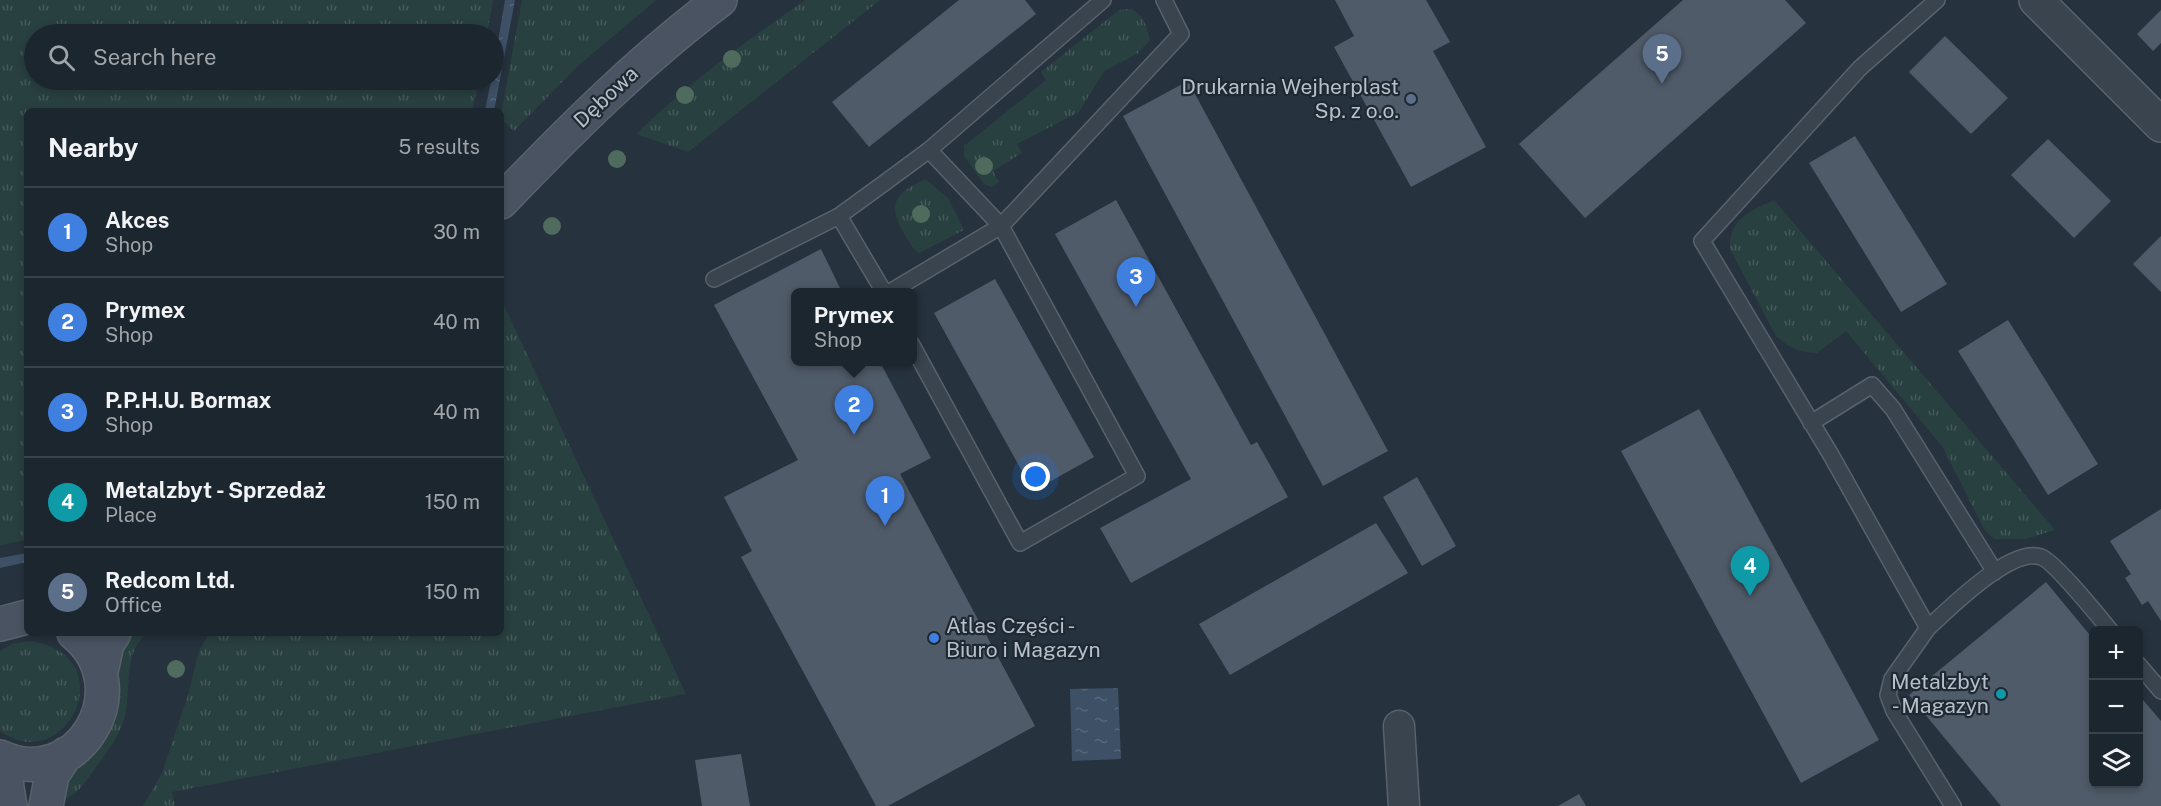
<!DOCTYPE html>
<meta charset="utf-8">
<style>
:root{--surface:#1c262e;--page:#29323a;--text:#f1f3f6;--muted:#a0a5aa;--line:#3a434a;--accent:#0b8043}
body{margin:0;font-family:"Public Sans",sans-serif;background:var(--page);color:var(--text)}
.controls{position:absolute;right:18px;bottom:18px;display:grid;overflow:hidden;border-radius:9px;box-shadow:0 3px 9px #0003}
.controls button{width:54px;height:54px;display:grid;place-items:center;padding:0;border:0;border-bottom:2px solid var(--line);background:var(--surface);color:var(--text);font:30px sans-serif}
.you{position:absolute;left:1036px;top:477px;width:21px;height:21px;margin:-15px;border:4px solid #fff;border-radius:50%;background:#1a73e8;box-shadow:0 0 0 9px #1a73e833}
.badge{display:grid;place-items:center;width:39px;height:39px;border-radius:50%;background:var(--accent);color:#fff;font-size:20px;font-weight:700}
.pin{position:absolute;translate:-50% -50px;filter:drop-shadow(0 2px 3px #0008)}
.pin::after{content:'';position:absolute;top:32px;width:21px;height:18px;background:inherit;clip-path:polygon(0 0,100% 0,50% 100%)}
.popup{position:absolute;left:791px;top:288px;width:126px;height:78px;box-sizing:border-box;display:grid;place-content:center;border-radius:9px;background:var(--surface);filter:drop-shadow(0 2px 4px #0005);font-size:20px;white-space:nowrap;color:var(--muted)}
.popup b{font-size:22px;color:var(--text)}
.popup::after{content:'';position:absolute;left:50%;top:100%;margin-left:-12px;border:12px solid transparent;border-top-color:var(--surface)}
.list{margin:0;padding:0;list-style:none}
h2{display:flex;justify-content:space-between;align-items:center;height:78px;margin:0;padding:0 24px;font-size:26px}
h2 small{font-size:20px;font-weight:400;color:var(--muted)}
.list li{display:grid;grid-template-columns:39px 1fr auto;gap:18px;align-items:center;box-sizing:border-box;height:90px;padding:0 24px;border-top:2px solid var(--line)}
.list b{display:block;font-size:22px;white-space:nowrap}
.list p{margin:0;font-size:20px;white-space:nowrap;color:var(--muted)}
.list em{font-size:20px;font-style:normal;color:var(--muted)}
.icon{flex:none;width:33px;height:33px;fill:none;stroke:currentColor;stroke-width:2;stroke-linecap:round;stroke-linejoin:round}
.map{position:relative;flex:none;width:2161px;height:806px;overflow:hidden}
.search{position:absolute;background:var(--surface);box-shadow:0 3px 9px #0003;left:24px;top:24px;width:480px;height:66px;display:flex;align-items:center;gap:15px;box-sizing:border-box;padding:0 21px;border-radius:33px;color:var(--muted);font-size:22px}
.panel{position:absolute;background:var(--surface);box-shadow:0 3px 9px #0003;left:24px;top:108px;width:480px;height:528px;border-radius:9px}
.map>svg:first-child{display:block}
.grass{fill:url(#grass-tufts)}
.water{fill:url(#water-ripples)}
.building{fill:#505b69}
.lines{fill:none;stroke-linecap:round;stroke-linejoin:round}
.service-casing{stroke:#58626c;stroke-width:18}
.minor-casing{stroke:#58626c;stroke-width:33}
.tertiary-casing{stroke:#58626c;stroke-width:36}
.secondary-casing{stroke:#58626c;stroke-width:36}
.service{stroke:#3a444e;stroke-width:15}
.minor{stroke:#3a444e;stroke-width:30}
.tertiary{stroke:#3a444e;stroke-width:33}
.secondary{stroke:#495361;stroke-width:33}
.tree{fill:#4e6b5d}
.service-dot{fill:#5c6f8a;stroke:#1f2934;stroke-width:2}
.shop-dot{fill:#3f7fe0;stroke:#1f2934;stroke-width:2}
.culture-dot{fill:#0f9aa8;stroke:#1f2934;stroke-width:2}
.labels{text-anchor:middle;stroke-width:4.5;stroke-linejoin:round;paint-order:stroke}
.poi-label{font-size:21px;fill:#b7bfc9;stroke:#1f2934;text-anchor:end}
.street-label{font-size:21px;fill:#b7bfc9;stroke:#1f2934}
</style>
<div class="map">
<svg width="2161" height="806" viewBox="0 0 2161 806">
<defs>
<pattern id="grass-tufts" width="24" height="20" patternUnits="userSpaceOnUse" patternTransform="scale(1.5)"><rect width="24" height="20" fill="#294040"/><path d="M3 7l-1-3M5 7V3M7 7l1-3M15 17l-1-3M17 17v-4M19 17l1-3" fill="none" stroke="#465a5a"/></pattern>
<pattern id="water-ripples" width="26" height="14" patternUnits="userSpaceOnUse" patternTransform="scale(1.5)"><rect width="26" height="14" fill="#3d5066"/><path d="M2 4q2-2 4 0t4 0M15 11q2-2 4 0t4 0" fill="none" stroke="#57677b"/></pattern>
</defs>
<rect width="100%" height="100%" fill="#26323e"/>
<path class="grass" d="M0 0H493L487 34H34V80H479L472 111H27V540L0 545Z
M522 0H656L578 66 514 131 501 119V114Z
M806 0H880L688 152 636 134C687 85 746 40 806 0Z
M1131 9C1145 16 1146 25 1150 40L1137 54 1104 71 1079 112 1017 144 1022 153 993 171 999 182 992 187 984 184 964 156V146L1046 80 1041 72 1119 10Z
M925 179 948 198 964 230 919 253C911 247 907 238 902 230 886 200 900 192 925 179Z
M1774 200 2055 530 2025 539H1994L1984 529 1942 446 1846 331 1817 353C1799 352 1789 348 1776 336L1730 249C1729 219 1750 211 1774 200Z
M501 299 686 694 172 792 175 806H143L162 773 188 695 198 654 209 633H501Z
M127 633H140L144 636C122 658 132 693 124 720 117 740 105 755 93 771 85 783 78 794 64 799L58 790 113 682Z
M29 641C126 654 67 779 0 731V651L12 644Z"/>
<path class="water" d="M505 0H515L494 111H485L491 80H494V65Z
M27 553V562L0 568V558Z
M1118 688 1121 759 1072 761 1070 689Z"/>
<path class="building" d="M959 0H1025L1036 14 869 147 832 102Z
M1335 0H1426L1450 42 1433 51 1486 147 1411 187 1334 47 1354 36Z
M1683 0H1785L1806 23 1585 218 1519 144Z
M2161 10V43L2153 51 2137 34Z
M1945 36 2008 98 1971 134 1909 72Z
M1188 81 1388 451 1323 486 1123 116Z
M1855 136 1947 284 1901 312 1809 163Z
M2048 139 2111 201 2074 238 2011 175Z
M1116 200 1251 445 1257 442 1288 497 1131 583 1100 528 1191 479 1055 234Z
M2161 236V292L2133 264Z
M821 249 842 292H796V362H880L931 458 900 474 1035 726 888 806H876L741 557 752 551 724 497 798 460 714 305Z
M995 279 1094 457 1033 491 934 313Z
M2008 320 2098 464 2048 495 1958 351Z
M1699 409 1879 740 1801 783 1621 451Z
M1417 477 1456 546 1422 566 1383 497Z
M2161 509V621L2148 601 2142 605 2125 578 2131 574 2110 541Z
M1376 523 1408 573 1230 675 1199 624Z
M2046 582 2094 640V784H2138V694L2161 721V806H2001L1909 695Z
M741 754 750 806H702L695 760Z
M1579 794 1586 806H1558Z"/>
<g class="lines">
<defs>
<path id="service" d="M1937 0 1860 68 1702 241 1831 455 1928 628 1892 679 1888 695 1894 711 1953 806
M839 216 884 292
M714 279 839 216 887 181 929 150 1103 0
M890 292 1001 226 1181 34 1164 0
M912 345 1020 543 1137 476 1001 226 929 150
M1811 423 1872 385 1893 409 1995 572
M1928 628C1949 609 2011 546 2041 557 2054 561 2099 617 2110 630
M2138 664 2161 691"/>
<path id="minor" d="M1399 726 1404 806"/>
<path id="tertiary" d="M2036 0 2161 125"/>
<path id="secondary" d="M501 202C570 130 640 60 720 0
M0 624 27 617
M101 671 107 644 114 633
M0 757C78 793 141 688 74 633
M0 767 6 782 10 806
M46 806 52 775 66 754"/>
</defs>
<use href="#service" class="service-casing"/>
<use href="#minor" class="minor-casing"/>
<use href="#tertiary" class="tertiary-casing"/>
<use href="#secondary" class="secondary-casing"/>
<use href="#service" class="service"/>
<use href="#minor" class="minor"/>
<use href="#tertiary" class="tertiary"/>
<use href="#secondary" class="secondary"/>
</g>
<g class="tree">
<circle cx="732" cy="59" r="9"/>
<circle cx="685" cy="95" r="9"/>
<circle cx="617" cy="159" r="9"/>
<circle cx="984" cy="166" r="9"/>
<circle cx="921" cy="214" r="9"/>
<circle cx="552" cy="226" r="9"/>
<circle cx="176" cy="669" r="9"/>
</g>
<circle class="service-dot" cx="1411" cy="99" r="6"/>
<circle class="shop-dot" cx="934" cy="638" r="6"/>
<circle class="culture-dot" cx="2001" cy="694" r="6"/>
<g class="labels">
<g class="poi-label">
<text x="1399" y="94">Drukarnia Wejherplast<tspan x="1399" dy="24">Sp. z o.o.</tspan></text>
<text x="946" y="633" text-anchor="start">Atlas Części -<tspan x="946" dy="24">Biuro i Magazyn</tspan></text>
<text x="1989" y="689">Metalzbyt<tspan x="1989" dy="24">- Magazyn</tspan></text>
</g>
<g class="street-label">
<text transform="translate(606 97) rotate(-43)" y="7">Dębowa</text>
</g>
</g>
</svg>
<div class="controls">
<button>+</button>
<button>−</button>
<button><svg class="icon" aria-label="layers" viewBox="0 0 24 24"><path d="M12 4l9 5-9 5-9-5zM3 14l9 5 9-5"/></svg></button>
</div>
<div class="you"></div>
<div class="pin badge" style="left:885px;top:526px;background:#3f7fe0">1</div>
<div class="pin badge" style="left:854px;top:435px;background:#3f7fe0">2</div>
<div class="popup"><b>Prymex</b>Shop</div>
<div class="pin badge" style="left:1136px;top:307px;background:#3f7fe0">3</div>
<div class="pin badge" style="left:1750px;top:596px;background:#0f9aa8">4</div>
<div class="pin badge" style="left:1662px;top:84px;background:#5c6f8a">5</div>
<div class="search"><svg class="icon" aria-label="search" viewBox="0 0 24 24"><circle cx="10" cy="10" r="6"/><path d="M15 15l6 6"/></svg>Search here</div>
<section class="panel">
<h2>Nearby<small>5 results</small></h2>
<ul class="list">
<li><span class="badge" style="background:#3f7fe0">1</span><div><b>Akces</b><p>Shop</p></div><em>30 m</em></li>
<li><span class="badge" style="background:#3f7fe0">2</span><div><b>Prymex</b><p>Shop</p></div><em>40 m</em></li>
<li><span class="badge" style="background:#3f7fe0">3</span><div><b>P.P.H.U. Bormax</b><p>Shop</p></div><em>40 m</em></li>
<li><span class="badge" style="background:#0f9aa8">4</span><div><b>Metalzbyt - Sprzedaż</b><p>Place</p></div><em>150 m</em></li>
<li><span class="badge" style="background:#5c6f8a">5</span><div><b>Redcom Ltd.</b><p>Office</p></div><em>150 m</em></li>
</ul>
</section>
</div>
